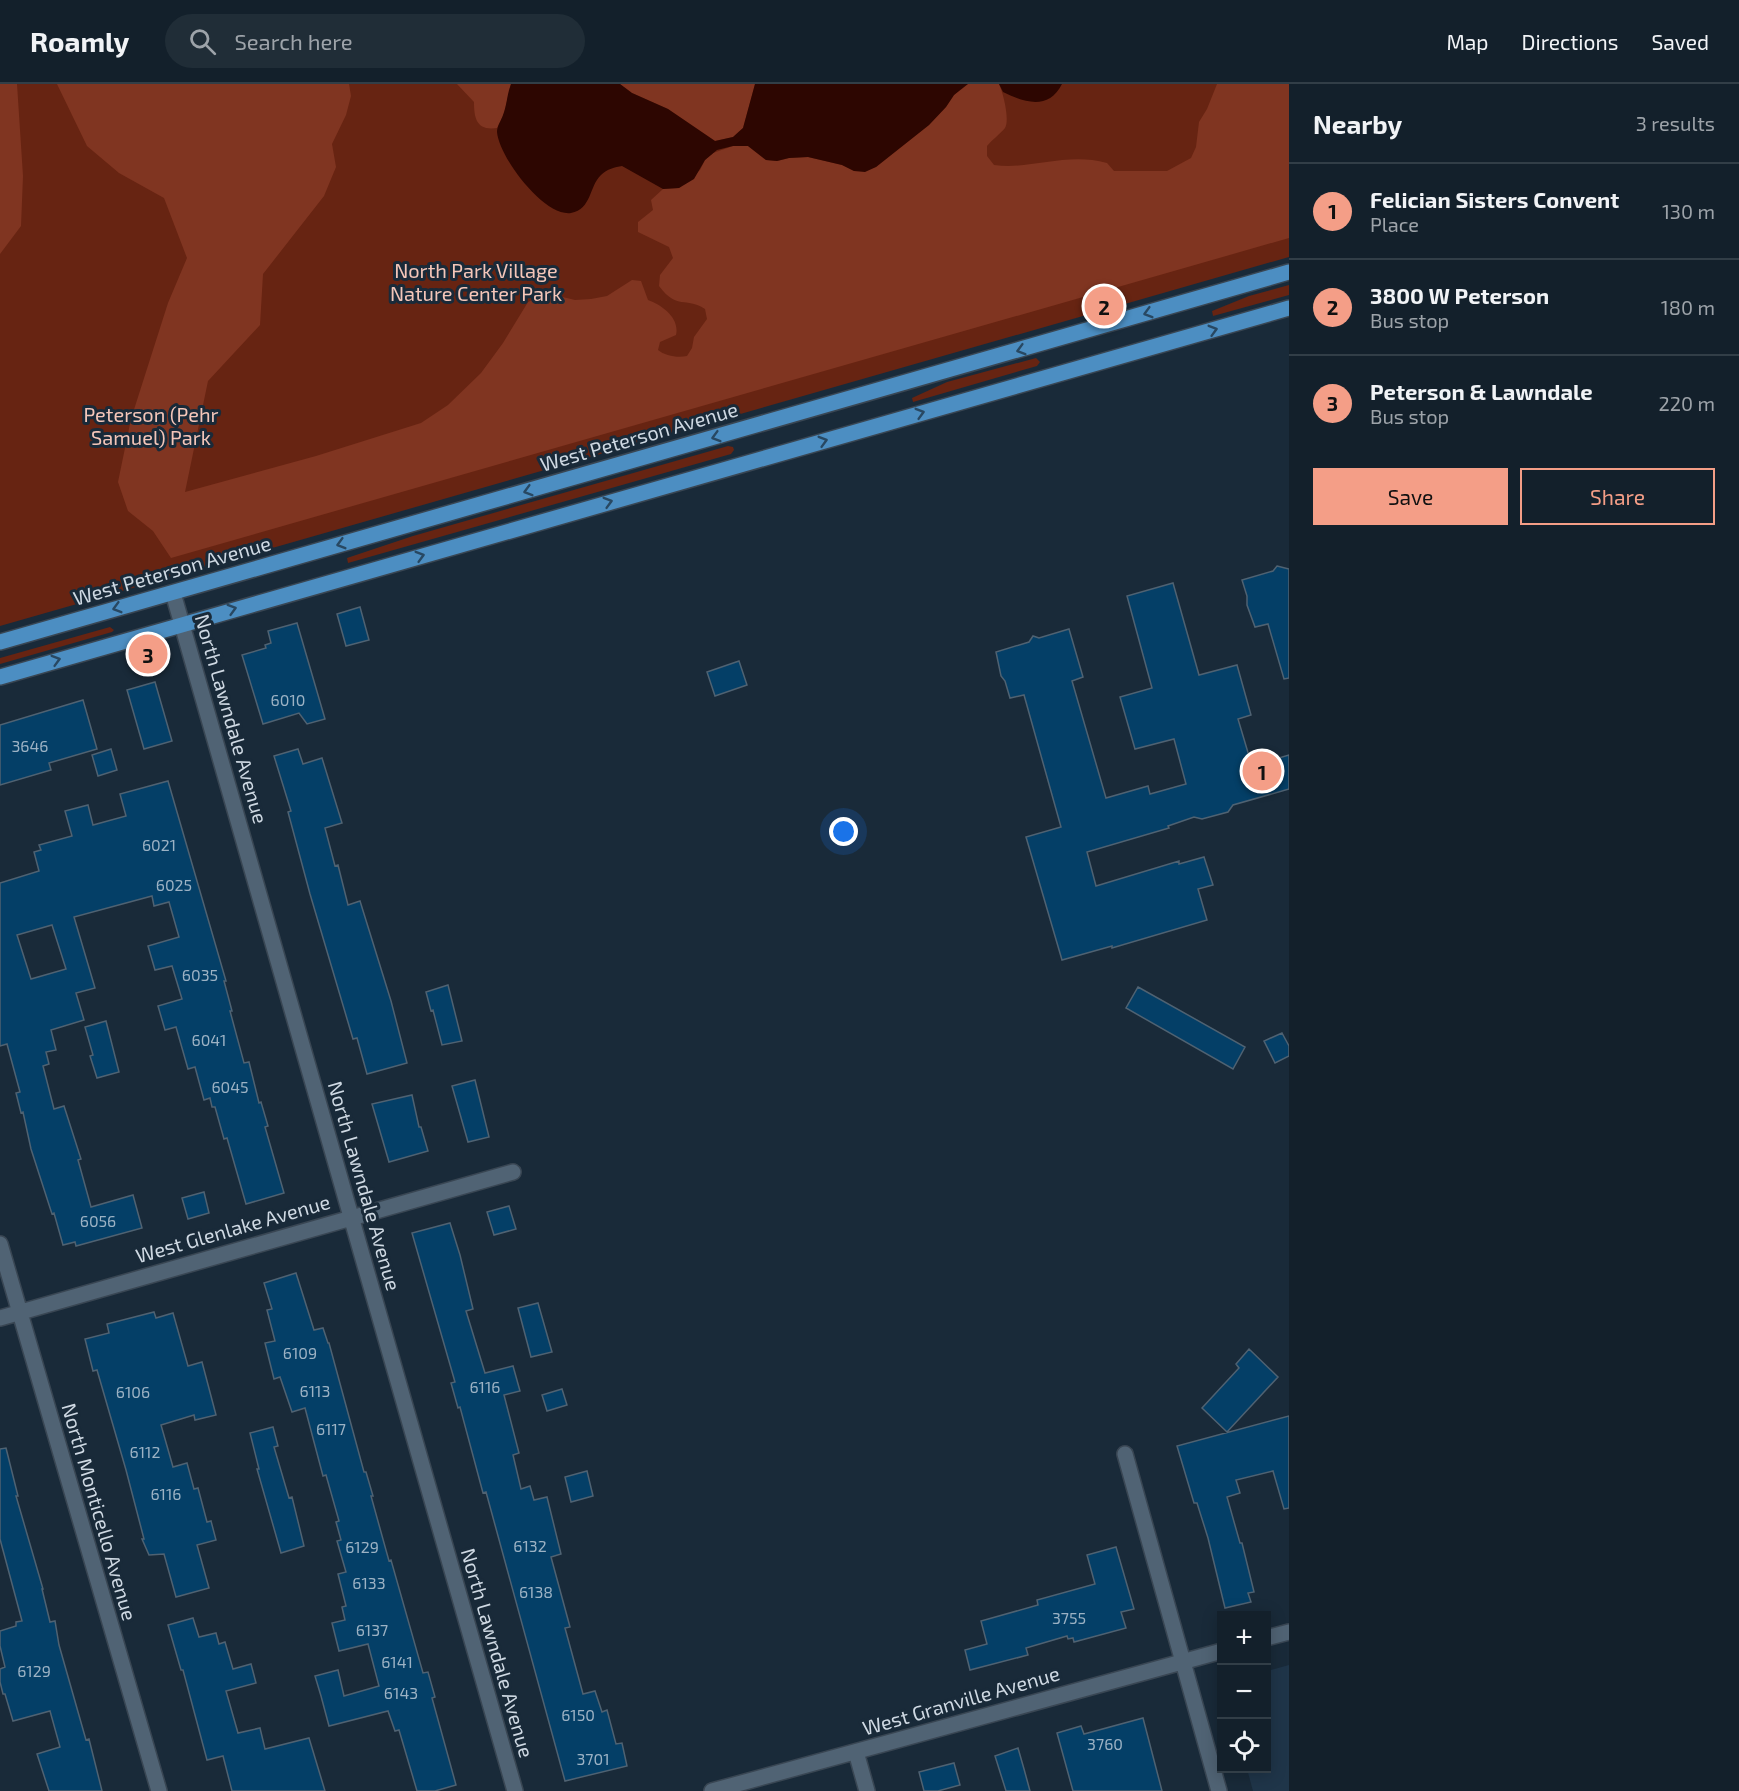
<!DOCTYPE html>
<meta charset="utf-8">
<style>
:root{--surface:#13202b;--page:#202d37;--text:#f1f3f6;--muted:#9da3a9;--line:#323e47;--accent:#f49e87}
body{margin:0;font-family:"Exo 2",sans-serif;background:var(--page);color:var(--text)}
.controls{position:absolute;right:18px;bottom:18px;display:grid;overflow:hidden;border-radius:0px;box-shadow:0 3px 15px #0003}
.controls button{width:54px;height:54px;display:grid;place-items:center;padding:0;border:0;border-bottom:2px solid var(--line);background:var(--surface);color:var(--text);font:30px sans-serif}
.you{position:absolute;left:844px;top:748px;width:21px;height:21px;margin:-15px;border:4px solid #fff;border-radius:50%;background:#1a73e8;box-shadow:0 0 0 9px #1a73e833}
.badge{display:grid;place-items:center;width:39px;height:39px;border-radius:50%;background:var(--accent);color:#111;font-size:20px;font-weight:700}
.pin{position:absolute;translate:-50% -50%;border:3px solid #fff;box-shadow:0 2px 6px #0006}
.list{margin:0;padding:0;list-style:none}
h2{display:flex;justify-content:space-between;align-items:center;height:78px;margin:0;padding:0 24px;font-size:26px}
h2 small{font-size:20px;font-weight:400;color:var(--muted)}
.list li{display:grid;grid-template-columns:39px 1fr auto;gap:18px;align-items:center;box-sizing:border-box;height:96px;padding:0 24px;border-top:2px solid var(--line)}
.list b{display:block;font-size:22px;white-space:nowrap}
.list p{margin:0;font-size:20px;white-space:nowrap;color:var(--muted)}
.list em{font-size:20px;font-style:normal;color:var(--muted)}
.actions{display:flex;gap:12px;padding:18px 24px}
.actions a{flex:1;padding:14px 0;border:2px solid var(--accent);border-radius:0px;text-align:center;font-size:21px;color:var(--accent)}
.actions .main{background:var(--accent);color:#111}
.icon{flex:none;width:33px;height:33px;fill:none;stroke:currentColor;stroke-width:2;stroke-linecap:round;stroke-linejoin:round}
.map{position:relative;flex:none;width:1289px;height:1707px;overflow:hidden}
header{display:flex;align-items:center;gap:36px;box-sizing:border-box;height:84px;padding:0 30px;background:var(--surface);border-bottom:2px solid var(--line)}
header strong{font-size:28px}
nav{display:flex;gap:33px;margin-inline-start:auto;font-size:21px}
.search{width:420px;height:54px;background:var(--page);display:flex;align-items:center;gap:15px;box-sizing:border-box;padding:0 21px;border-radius:33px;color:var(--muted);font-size:22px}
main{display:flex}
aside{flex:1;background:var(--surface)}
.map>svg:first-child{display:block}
.built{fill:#1f3549}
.green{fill:#672412}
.forest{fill:#803521}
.water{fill:#2d0601}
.building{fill:#043f67;stroke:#4f6272;stroke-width:1.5;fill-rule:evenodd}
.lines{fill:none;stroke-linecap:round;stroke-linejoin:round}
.minor-casing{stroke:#394653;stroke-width:18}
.major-casing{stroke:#394653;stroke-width:18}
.minor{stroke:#506374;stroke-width:15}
.major{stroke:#4c8ec2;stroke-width:15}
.oneway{stroke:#284862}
.labels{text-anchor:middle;stroke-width:6;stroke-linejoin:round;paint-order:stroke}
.number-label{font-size:16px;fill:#9cb2c4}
.park-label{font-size:20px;fill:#f4c6b9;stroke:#192a39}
.street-label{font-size:20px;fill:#cfd9e3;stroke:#192a39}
</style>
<header>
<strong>Roamly</strong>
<div class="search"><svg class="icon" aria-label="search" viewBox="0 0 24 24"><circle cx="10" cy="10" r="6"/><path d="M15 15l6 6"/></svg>Search here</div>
<nav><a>Map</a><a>Directions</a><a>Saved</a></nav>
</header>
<main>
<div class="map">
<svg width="1289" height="1707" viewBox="0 0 1289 1707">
<rect width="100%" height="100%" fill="#192a39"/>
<path class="built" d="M1289 1581V1707H1253L1247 1685 1266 1684 1267 1587Z"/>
<path class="green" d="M0 0H1289V173L0 542Z
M1289 201V211L1213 232 1212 227 1249 212Z
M1036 274 1040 278 1037 282 913 318 912 314 947 298Z
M728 362 733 363 734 366 731 370 348 479 347 474 413 452Z
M110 543 114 546 112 548 0 580V574Z"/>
<path class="forest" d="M0 0H17L23 92 21 142 0 170Z
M57 0H349L351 12 346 31 332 60 336 83 324 112 263 190 260 241 208 297 185 408 316 372 421 339 448 321 481 289 503 259 528 218 546 209 575 216 591 215 607 212 632 196 641 197 648 216C662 221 680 234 676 251L660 258 658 266C665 272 678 274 687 272L692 264 694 253 707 235 705 225C685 212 678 227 659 202L660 191 673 174 669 163 638 148V138L653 126 651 116 663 105 679 104 700 86 705 76 713 69 733 62H748L766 76 777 77 789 74 808 73 842 81 854 87 876 83 929 41 946 23 954 11 964 1 968 0H999C1003 8 1010 36 1005 44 1001 49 992 56 987 62V72L994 81C1031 86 1066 68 1107 79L1114 87H1167L1191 74 1196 63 1199 38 1207 25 1217 0H1289V154L171 474 153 447 128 427 118 398 131 335 168 219 187 174 164 114 119 89 87 62Z
M457 0H511L504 30 497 44C477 47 474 35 474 18Z
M620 0H755L743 44 733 53 715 57 668 25 632 9Z"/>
<path class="water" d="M511 0H620L632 9 668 25 715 57 733 53 743 44 755 0H968L954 11 946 23 929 41 876 83 865 88 854 87 842 81 808 73 789 74 777 77 766 76 748 62H733L717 66 705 76 694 95 679 104 663 105 622 82C615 83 607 85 601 91 589 102 592 125 571 129 544 133 499 73 497 48 497 42 501 37 503 31 507 21 507 10 511 0Z
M999 0H1062C1049 26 1025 19 1003 8Z"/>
<path class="building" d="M1277 482 1289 485V594L1284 595 1268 540 1255 543 1247 521V512L1242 496 1273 487Z
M1173 499 1199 591 1237 581 1251 631 1238 635 1252 682 1289 671V705L1233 721 1228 728 1202 735 1194 733 1168 742 1169 744 1087 768 1096 802 1179 777V780L1204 773 1213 801 1198 805 1207 836 1112 864V862L1062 876 1026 753 1061 743 1024 611 1010 614 1005 597 1001 592 996 568 1029 558 1033 552 1039 554 1069 545 1083 593 1072 597 1106 714 1148 702 1150 710 1186 700 1174 655 1135 665 1120 613 1152 604 1127 512Z
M360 523 369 556 346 562 337 530Z
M297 539 325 635 307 640 299 629 263 640 242 571 266 564 265 561 271 559 268 547Z
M739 577 747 601 715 612 707 588Z
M155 598 172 657 144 665 127 606Z
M83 616 97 665 49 679 51 686 0 701V641Z
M111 665 117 686 98 692 92 671Z
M298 665 303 680 322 674 342 739 325 744 335 782 338 781 348 821 360 817 391 917 407 979 367 990 357 954 353 955 310 810 288 728 291 727 274 672Z
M168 697 226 897H224L232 927H230L244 979 249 978 259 1019 261 1018 268 1042 265 1043 284 1109 246 1120 227 1054 224 1055 215 1023H212L210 1014 204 1016 195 983 188 985 176 943 165 946 158 922 182 915 172 882 155 886 148 862 179 853 169 818 154 822 152 812 74 833 95 904 76 909 84 936 51 946 56 966 46 968 49 980 43 982 54 1025 64 1022 81 1075 78 1076 91 1123 133 1111 142 1144 76 1162 75 1158 63 1161 54 1129 52 1130 31 1065 23 1028 21 1029 16 1009 20 1008 7 960 0 962V799L39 787 34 768 41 766 39 761 72 752 65 727 88 721 93 741 126 732 120 710ZM52 841 66 885 31 895 17 851Z
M448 901 462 957 442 961 433 926 431 927 426 908Z
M1138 903 1245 963 1233 985 1126 924Z
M106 937 119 988 97 994 90 972 93 971 85 943Z
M1282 949 1289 962V972L1275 979 1264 957Z
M475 996 489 1053 468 1058 452 1002Z
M412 1011 419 1043H421L428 1067 389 1078 372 1020Z
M204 1108 209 1129 188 1135 182 1114Z
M509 1122 516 1145 494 1151 487 1128Z
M450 1139 460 1171 473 1225 466 1227 485 1289 513 1282 520 1307 504 1311 519 1369 513 1371 521 1405 530 1402 534 1416 547 1413 561 1470 551 1473 570 1543 565 1544 583 1610 595 1607 602 1628 607 1626 616 1660 622 1659 627 1682 565 1697 486 1408 483 1409 460 1323 458 1324 451 1299 455 1298 412 1149Z
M296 1189 314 1246 323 1244 328 1259H329L364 1388H366L373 1412H371L389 1477 391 1476 423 1589 428 1588 435 1613 432 1614 456 1701 435 1707H417L399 1646 395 1647 388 1627 329 1642 321 1612 315 1592 338 1586 344 1612 379 1602 368 1560 339 1567 332 1539 345 1536 342 1523 346 1522 338 1490 346 1488 337 1457 341 1456 336 1438 339 1437 326 1391 323 1392 305 1324 292 1328 280 1293 274 1295 265 1259 275 1257 267 1226 272 1225 264 1199Z
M538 1219 552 1268 531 1273 518 1224Z
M154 1228 156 1234 173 1229 188 1282 202 1278 216 1331 195 1336 194 1331 161 1341 173 1383 187 1379 194 1405 198 1404 207 1438 211 1437 216 1456 197 1461 209 1504 176 1513 164 1470 149 1471 142 1455H144L126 1386 97 1286 93 1287 85 1255 109 1249 107 1240Z
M1249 1265 1278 1293 1227 1348 1202 1324 1239 1284 1236 1280Z
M562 1305 567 1321 547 1327 542 1311Z
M1289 1332V1424L1284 1425 1273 1387 1236 1396 1240 1409 1227 1413 1240 1459H1242L1254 1508 1248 1509 1251 1518 1225 1524 1208 1454 1197 1419H1194L1177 1362Z
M273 1343 278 1362 274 1363 289 1414 292 1413 304 1462 281 1469 257 1385H259L250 1349Z
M6 1364 18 1412H16L43 1505H42L50 1538 55 1537 59 1561 86 1656 89 1655 102 1707H49L37 1670 60 1663 50 1627 13 1637 5 1610H3L0 1598V1585L5 1583 0 1562V1547L16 1542V1538L22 1537 0 1455V1365Z
M587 1387 593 1412 571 1418 565 1393Z
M1116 1463 1134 1525 1121 1528 1126 1544 1074 1558 1073 1554 1068 1555 1067 1552 1026 1564 1028 1571 970 1586 965 1566 987 1560 981 1537 1038 1521 1037 1516 1095 1500 1087 1471Z
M193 1534 199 1553 216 1549 219 1560 225 1558 233 1585 251 1580 256 1599 226 1607 238 1649 260 1644 265 1665 309 1654 325 1707H232L223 1672 207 1676 183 1586H181L168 1541Z
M1143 1634 1162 1707H1073L1057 1649 1081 1642 1084 1650Z
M1018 1664 1024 1685 1030 1707H1006L995 1672Z
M954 1679 960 1701 938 1707H924L919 1688Z"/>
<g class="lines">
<defs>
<path id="minor" d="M173 509 515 1707
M0 1160 159 1707
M0 1234 513 1088
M1125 1370 1219 1707
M1266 1554 1289 1548
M856 1668 867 1707
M712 1707 1222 1567"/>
<path id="major" d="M0 558 1289 188
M0 593 1289 224"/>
</defs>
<use href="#minor" class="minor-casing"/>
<use href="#major" class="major-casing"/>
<use href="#minor" class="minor"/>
<use href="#major" class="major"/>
</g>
<defs><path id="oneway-chevron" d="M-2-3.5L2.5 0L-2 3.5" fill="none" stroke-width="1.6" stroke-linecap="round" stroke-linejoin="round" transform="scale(1.5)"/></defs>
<g class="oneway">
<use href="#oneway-chevron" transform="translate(1148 229) rotate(164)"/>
<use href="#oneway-chevron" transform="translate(1213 246) rotate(-16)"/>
<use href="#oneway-chevron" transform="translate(1021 266) rotate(164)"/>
<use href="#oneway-chevron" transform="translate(920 329) rotate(-16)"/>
<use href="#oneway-chevron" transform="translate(716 353) rotate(164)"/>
<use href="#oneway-chevron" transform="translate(823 357) rotate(-16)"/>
<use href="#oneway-chevron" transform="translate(528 407) rotate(164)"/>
<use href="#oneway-chevron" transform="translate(608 418) rotate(-16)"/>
<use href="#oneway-chevron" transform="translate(341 460) rotate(164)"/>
<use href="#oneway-chevron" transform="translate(420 472) rotate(-16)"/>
<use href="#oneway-chevron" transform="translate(117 524) rotate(164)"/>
<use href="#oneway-chevron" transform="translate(232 525) rotate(-16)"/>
<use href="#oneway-chevron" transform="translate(56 576) rotate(-16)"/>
</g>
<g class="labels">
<g class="number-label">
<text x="288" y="622">6010</text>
<text x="30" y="668">3646</text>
<text x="159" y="767">6021</text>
<text x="174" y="807">6025</text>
<text x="200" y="897">6035</text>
<text x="209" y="962">6041</text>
<text x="230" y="1009">6045</text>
<text x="98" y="1143">6056</text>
<text x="300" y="1275">6109</text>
<text x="485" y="1309">6116</text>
<text x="315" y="1313">6113</text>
<text x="133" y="1314">6106</text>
<text x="331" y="1351">6117</text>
<text x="145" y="1374">6112</text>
<text x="166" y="1416">6116</text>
<text x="530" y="1468">6132</text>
<text x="362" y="1469">6129</text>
<text x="369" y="1505">6133</text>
<text x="536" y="1514">6138</text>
<text x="1069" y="1540">3755</text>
<text x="372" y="1552">6137</text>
<text x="397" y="1584">6141</text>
<text x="34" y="1593">6129</text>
<text x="401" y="1615">6143</text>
<text x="578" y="1637">6150</text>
<text x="1105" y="1666">3760</text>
<text x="593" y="1681">3701</text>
</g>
<g class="park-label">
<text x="476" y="194">North Park Village<tspan x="476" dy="23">Nature Center Park</tspan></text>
<text x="151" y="338">Peterson (Pehr<tspan x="151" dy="23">Samuel) Park</tspan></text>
</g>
<g class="street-label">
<text transform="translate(639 353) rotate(-16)" y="7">West Peterson Avenue</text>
<text transform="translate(172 487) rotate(-16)" y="7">West Peterson Avenue</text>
<text transform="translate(231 635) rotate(74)" y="7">North Lawndale Avenue</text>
<text transform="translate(364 1102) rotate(74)" y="7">North Lawndale Avenue</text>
<text transform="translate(233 1145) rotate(-16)" y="7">West Glenlake Avenue</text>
<text transform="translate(99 1428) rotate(74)" y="7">North Monticello Avenue</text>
<text transform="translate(497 1569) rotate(74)" y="7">North Lawndale Avenue</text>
<text transform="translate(961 1617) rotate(-16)" y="7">West Granville Avenue</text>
</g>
</g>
</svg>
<div class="controls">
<button>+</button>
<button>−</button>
<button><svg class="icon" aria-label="locate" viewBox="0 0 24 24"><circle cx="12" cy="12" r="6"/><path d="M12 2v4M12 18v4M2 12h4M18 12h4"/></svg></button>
</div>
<div class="you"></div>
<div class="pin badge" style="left:1262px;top:687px">1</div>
<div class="pin badge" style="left:1104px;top:222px">2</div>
<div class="pin badge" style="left:148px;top:570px">3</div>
</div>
<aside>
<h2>Nearby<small>3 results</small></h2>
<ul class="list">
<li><span class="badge">1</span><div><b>Felician Sisters Convent</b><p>Place</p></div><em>130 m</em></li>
<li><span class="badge">2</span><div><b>3800 W Peterson</b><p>Bus stop</p></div><em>180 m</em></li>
<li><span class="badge">3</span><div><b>Peterson &amp; Lawndale</b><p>Bus stop</p></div><em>220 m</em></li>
</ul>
<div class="actions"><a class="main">Save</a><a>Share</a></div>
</aside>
</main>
